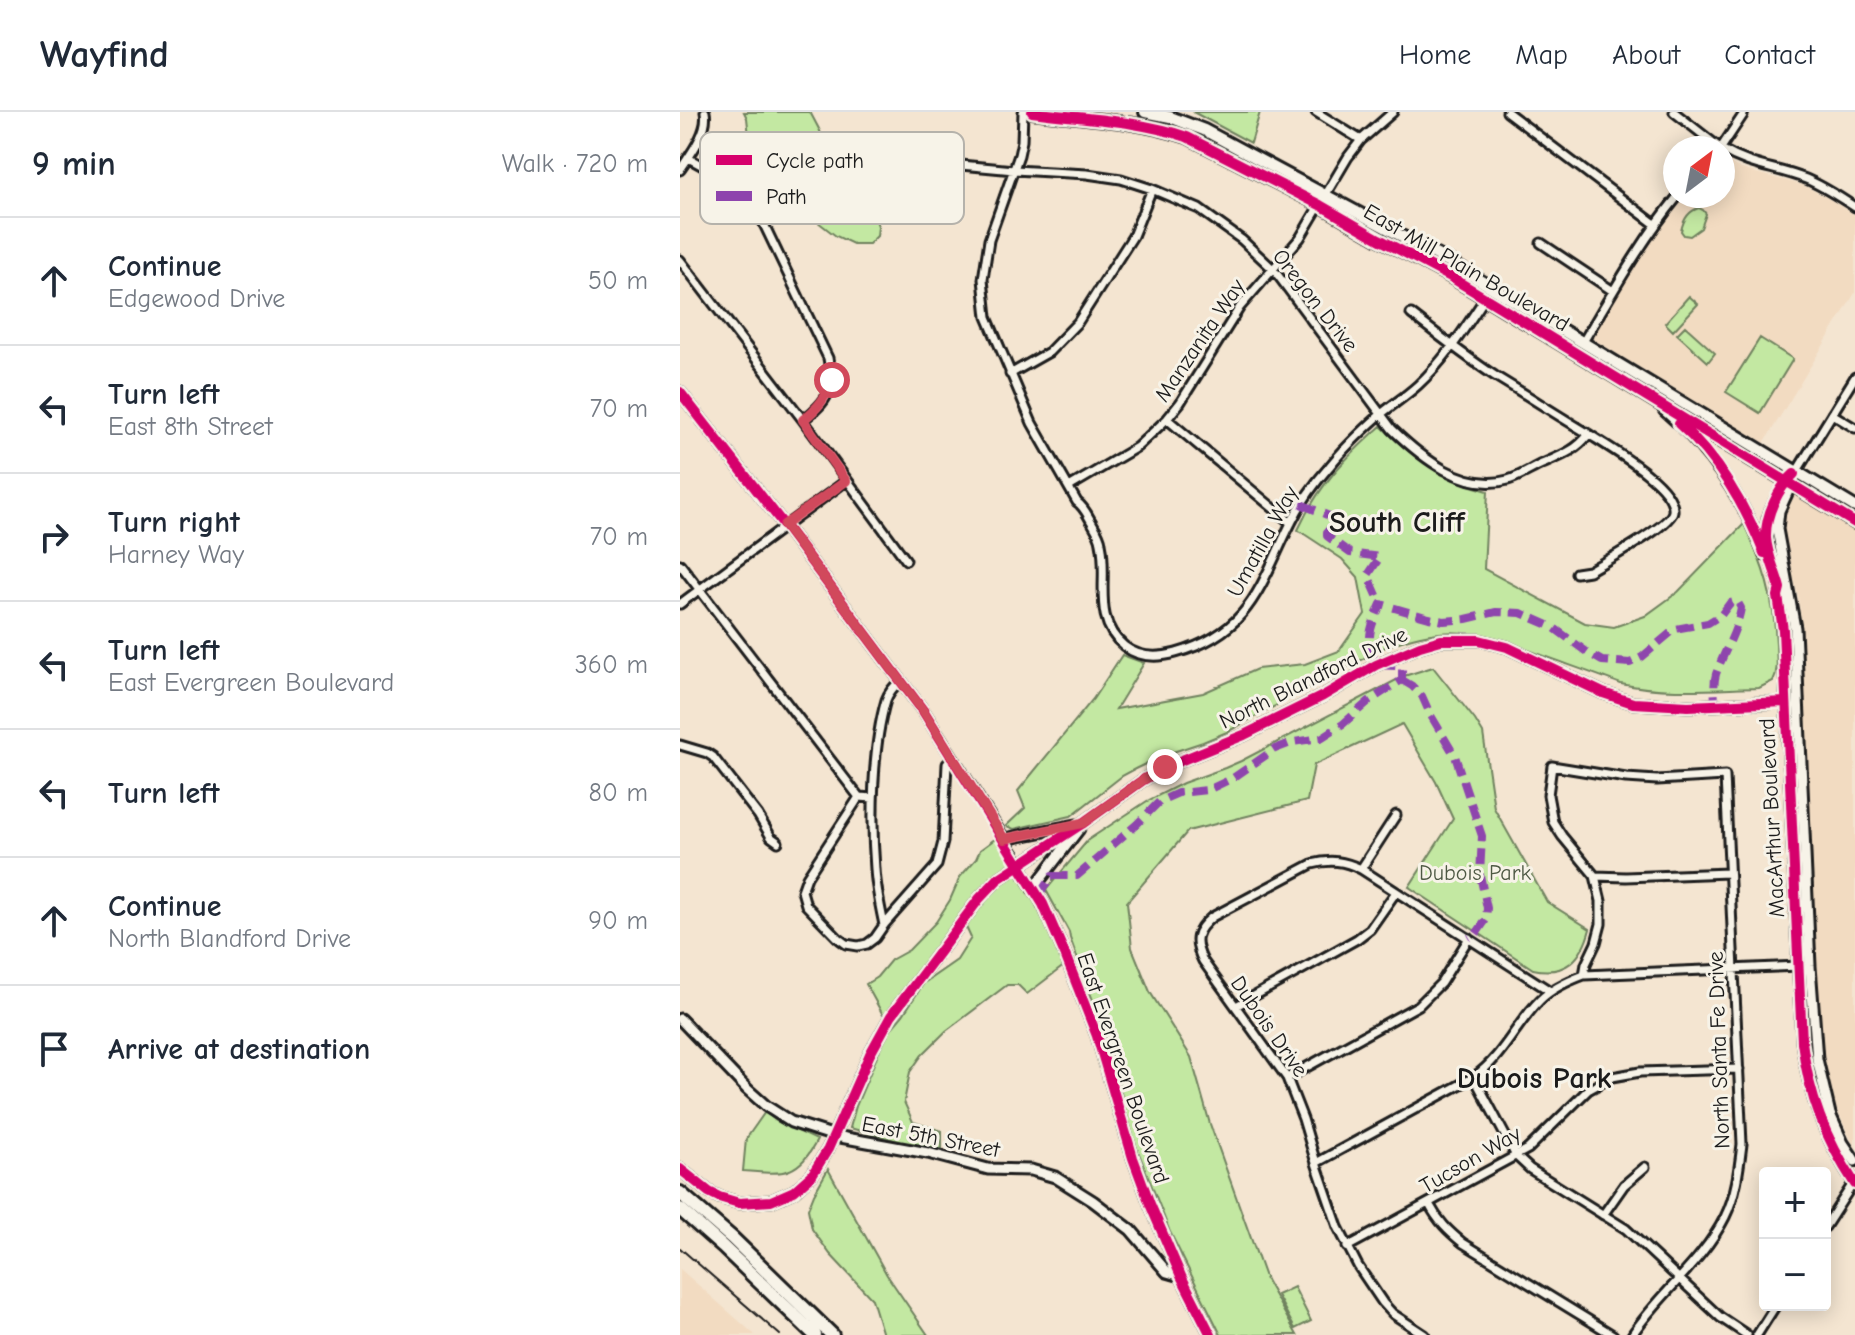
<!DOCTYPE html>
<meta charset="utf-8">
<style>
:root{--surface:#fff;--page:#f6f6f7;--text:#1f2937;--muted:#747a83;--line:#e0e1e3}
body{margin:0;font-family:"Comic Neue",sans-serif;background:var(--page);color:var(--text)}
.controls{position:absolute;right:24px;bottom:24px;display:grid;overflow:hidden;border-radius:8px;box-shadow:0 4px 20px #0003}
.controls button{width:72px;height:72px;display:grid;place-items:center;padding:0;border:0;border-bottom:2px solid var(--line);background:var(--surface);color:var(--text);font:40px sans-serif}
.compass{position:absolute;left:983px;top:24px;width:72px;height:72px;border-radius:50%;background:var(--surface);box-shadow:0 4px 20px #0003;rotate:32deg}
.stop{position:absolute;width:24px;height:24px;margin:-18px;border:6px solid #d1495b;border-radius:50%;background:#fff}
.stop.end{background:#d1495b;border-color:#fff;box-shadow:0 2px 8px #0008}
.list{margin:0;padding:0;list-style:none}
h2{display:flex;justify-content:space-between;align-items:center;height:104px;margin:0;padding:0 32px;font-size:34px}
h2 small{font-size:26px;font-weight:400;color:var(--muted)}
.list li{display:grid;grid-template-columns:52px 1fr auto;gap:24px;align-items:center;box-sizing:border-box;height:128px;padding:0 32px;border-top:2px solid var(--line)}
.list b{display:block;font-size:30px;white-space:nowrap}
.list p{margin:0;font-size:26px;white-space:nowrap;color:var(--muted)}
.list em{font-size:26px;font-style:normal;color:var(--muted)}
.icon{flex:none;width:44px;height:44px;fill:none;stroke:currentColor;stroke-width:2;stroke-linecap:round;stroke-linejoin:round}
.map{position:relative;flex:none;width:1175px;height:1223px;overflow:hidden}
header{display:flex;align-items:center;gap:48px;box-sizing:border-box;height:112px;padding:0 40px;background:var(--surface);border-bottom:2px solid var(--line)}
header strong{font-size:38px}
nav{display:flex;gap:44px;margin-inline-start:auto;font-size:28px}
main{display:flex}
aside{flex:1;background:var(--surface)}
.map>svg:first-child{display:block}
.built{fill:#f2dbc1}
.green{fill:#c3e8a2;stroke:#70825f;stroke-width:2}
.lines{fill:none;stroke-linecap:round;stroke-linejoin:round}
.minor-casing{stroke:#1c1c1c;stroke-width:13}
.tertiary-casing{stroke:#1c1c1c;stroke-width:15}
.secondary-casing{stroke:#1c1c1c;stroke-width:16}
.motorway-casing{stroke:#1c1c1c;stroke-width:18}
.minor{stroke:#f7f3e8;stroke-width:7}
.tertiary{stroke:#f7f3e8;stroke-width:9}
.secondary{stroke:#f7f3e8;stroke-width:10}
.motorway{stroke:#f7f3e8;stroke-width:12}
.rail{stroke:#1c1c1c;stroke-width:2}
.tertiary-bridge-casing{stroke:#1c1c1c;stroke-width:15;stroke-linecap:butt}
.tertiary-bridge{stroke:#f7f3e8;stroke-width:9}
.quiet{stroke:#8e44ad;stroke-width:8;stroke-dasharray:16 8;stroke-linecap:butt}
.cycleway-casing{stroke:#f7f3e8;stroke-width:15}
.cycleway{stroke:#d6006c;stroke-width:10}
.route{stroke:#d1495b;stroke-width:10}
.labels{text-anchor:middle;stroke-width:6;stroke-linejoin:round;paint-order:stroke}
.street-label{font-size:22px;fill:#1c1c1c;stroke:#f7f3e8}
.park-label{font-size:22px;fill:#4e5944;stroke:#f7f3e8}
.district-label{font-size:30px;font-weight:bold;fill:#1c1c1c;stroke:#f7f3e8}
.key{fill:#f7f3e8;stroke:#b5b2ab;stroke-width:2}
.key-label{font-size:22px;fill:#1c1c1c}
</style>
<header>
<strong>Wayfind</strong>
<nav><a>Home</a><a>Map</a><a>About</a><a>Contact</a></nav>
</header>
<main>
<aside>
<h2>9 min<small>Walk · 720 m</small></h2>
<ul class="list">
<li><svg class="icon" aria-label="ahead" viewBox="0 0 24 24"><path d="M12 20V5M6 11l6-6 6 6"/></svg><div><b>Continue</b><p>Edgewood Drive</p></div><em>50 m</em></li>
<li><svg class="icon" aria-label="left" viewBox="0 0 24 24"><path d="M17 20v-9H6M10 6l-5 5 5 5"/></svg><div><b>Turn left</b><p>East 8th Street</p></div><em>70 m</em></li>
<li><svg class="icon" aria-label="right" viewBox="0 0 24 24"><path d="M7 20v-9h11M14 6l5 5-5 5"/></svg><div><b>Turn right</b><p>Harney Way</p></div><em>70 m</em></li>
<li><svg class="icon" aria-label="left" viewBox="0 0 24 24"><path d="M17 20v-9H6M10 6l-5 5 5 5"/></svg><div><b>Turn left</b><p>East Evergreen Boulevard</p></div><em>360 m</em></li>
<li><svg class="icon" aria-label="left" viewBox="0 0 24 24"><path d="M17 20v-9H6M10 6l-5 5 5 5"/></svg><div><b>Turn left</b></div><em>80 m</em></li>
<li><svg class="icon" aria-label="ahead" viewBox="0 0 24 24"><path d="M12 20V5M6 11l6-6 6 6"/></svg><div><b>Continue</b><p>North Blandford Drive</p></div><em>90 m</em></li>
<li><svg class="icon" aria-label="arrive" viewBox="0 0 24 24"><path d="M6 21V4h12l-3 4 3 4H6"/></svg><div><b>Arrive at destination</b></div></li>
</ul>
</aside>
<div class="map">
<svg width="1175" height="1223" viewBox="0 0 1175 1223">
<rect width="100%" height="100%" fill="#f4e5d1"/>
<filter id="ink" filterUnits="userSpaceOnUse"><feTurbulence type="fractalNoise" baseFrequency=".0125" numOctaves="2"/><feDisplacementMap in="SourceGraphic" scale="16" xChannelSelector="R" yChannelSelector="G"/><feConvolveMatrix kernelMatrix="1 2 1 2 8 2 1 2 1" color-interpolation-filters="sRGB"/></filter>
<g filter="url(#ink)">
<path class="built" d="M1043 47 1061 57 1123 73 1146 85 1175 103V181L1084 331 911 226 959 148 981 115 1007 84H1043Z
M1115 380 1175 415V1036L1156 996 1147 963 1140 920 1122 520 1118 484 1101 419 1105 394 1110 384Z
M0 1157 75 1223H0Z"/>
<path class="green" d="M64 0H130L140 19 151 52 191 94 198 114 197 124 189 132H173L156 124 102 82 86 66 70 33 67 6Z
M513 0H580L571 31Z
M1019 96 1023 98 1026 102 1021 116 1010 124 1004 123 1001 119C1003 109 1008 99 1019 96Z
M1009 184 1018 192 993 219 985 211Z
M1005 214 1035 241 1028 250 997 222Z
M1080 226 1113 247 1080 301 1046 280Z
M701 314C732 346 765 368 808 379L804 457 905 511 934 515 965 504 998 480 1064 412C1084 454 1094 485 1096 532 1096 545 1099 558 1093 569L1079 576C1034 577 986 582 941 572 913 561 886 552 859 542 797 519 766 510 703 536L547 620 523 630 484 643 455 657 442 664 391 704 334 717 326 714 345 696 338 679 413 587 442 543 464 551 436 597 523 581 577 557 625 552 659 539 685 502 678 465 662 447 618 418C638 374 665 346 701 314Z
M753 555 795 608 803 621 814 696 867 790 910 817C902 847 886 864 853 857L729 775 773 707 756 670 722 612 634 653 627 689 508 719 447 790 452 836 470 880 511 945 530 1012 586 1168 617 1223H541L490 1120 451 1021 429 932 390 826 389 820 366 778 408 728 467 689 503 671 545 656 561 649 724 564Z
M319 724 333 751 322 762 209 901 203 903 186 872 197 865 211 848 229 838 256 810 270 788 280 765 296 747 300 738Z
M338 756 385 853 347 882 338 873H327L266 919 242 943 230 960 224 990 233 1010 262 1019V1041L170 1016 176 994 206 923 223 903 244 871 277 848 291 826 285 813 306 785Z
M85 1000 96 1009 137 1028C118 1066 101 1062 63 1059L66 1027Z
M148 1057 207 1163 248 1223H203L192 1187 150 1142 132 1117 128 1097 134 1082Z
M614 1175 631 1209 615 1217 597 1183Z"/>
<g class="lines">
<defs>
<path id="minor" d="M343 0 342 29 339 43 309 128 303 167 307 205 352 311 397 390C404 395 407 402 411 409 415 416 420 423 421 431 429 467 411 507 444 534 459 546 478 546 496 541 571 520 580 473 611 411 621 390 634 372 649 355 664 336 682 319 700 303 712 293 726 284 738 273 765 248 785 216 805 186
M636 0 681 28
M827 0 975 112
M994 0 1040 36
M1041 36 1063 3 1064 0
M1043 38C1071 55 1096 55 1126 67 1143 74 1159 85 1175 95
M8 46C40 63 62 75 81 106L148 246C154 279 149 288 123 308
M249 50 334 58 407 62 441 67 472 77 519 97 562 128 594 158 712 317C742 346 784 380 828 368 839 365 851 357 862 352 880 344 896 339 908 323
M0 58C10 43 29 19 25 0
M861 131 933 179
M0 148 123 308 226 448
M731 202C758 223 786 245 815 264 845 282 874 301 904 319 923 332 996 372 993 399 991 414 925 449 909 459L896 461
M903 230C933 180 961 129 998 84
M330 262 369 240 398 210 453 124 472 77
M1152 302 1175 316
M487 307 611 411
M1117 359 1175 265
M389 375 457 335 487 307 500 291 560 195 620 126 668 45 681 28 713 0
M0 452 179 685 193 686
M0 492 166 369
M0 633 27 641 33 645 78 703 91 725 98 730
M179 685 127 765 122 779 126 793 158 826 166 832 178 834 187 832 195 826 204 813 257 753 263 730 267 652 274 646
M681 757 716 703
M915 764 946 765 1048 761
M204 813C200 794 196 776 195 757 191 708 192 636 206 588 209 580 214 574 221 568
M904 863 906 852 916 831 921 812V789L915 764 882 724 873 710 868 683 872 654 946 666 977 668 1045 664 1062 1032C1059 1057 1056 1083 1045 1105 1022 1151 980 1181 952 1223
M556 894 677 827 690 817 716 780
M794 965 836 1044 850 1057 946 1117 1040 1205 1067 1223
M607 966 739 893 761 871 789 826
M636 1051 794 965C824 944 835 913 860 888 872 876 888 869 904 863L1120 854
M749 1092C758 1109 768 1119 783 1131L933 1223
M923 1103 944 1073 965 1055
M1145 1115 1174 1070
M667 1135 848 1037 908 978 932 965 960 960 1059 957
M745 1223 713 1202 703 1191 678 1154 658 1115 636 1051 623 1007 607 966 523 849C513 829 515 819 532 805L632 752C651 747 664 749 681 757L870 879
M1077 1223 1096 1193"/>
<path id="tertiary" d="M0 280 104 413 244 600 333 742
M984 298C1029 337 1063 386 1084 442
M1117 359C1100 375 1084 403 1086 427 1088 443 1096 460 1100 476L1098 484 1103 518 1122 930C1129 985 1145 1026 1175 1072
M1109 377 1099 399 1097 417 1115 516 1130 854 1137 947 1150 1002 1163 1031 1175 1049
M324 727 396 713
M346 765 363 792 384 840 417 924 453 1046 470 1092 501 1164 531 1223
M353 777 399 717
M0 907 67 977 86 994 111 1010 155 1024 248 1041 308 1057 351 1058 375 1065 413 1089 451 1118 487 1160 501 1164
M0 1057 29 1080 39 1085 59 1091 91 1089 114 1079 132 1063 148 1037 190 942 211 904 299 787 318 767 403 711 463 668 485 655 564 623 643 584 696 553 740 534 761 528H799L827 535 923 581 953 591 1008 594 1106 590"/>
<path id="secondary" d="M352 0C404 7 458 8 507 25L640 93 699 127 769 164 1175 411
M465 0 490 5 524 18 768 149 1175 395"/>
<path id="motorway" d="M0 1081 52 1126 152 1223
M0 1097 43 1135 135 1223"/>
</defs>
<use href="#minor" class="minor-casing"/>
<use href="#tertiary" class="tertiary-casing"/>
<use href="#secondary" class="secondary-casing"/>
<use href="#motorway" class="motorway-casing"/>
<use href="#minor" class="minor"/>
<use href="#tertiary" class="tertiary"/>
<use href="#secondary" class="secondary"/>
<use href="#motorway" class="motorway"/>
<path class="rail" d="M0 1136 100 1223"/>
<defs>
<path id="tertiary-bridge" d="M333 742 346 765"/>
</defs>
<use href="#tertiary-bridge" class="tertiary-bridge-casing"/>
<use href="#tertiary-bridge" class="tertiary-bridge"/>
<path class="quiet" d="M621 392 654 406 655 411 647 420V424L670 441 700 445 688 463 701 492
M722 568 732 574 742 584 750 602 775 644 802 724 800 763 807 796 806 808 796 822 789 826
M358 784 372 764H397L457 712 480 689 498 681 528 678 553 666 595 637 613 630 641 626 663 612 689 589 722 568V557L717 554 696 553C686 523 689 520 701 492L749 506 764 509 786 507 816 500 841 501 873 515 908 541 922 549 950 551 962 545 995 517 1028 511 1041 503 1050 491 1057 489 1061 496C1057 520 1044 539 1036 562 1033 572 1035 583 1035 594"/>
<defs>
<path id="cycleway" d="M352 0C404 7 458 8 507 25L640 93 699 127 769 164 1175 411
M0 280 104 413 244 600 363 792 384 840 417 924 453 1046 470 1092 501 1164 531 1223
M999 312C1037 345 1066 395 1084 441
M1114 362C1098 376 1085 404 1086 426 1087 443 1096 460 1100 476L1098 484 1103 518 1122 930C1129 985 1145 1026 1175 1072
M0 1057 29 1080 39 1085 59 1091 91 1089 114 1079 132 1063 148 1037 190 942 211 904 299 787 318 767 403 711 463 668 485 655 564 623 643 584 696 553 740 534 761 528H799L827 535 923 581 953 591 1008 594 1106 590"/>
</defs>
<use href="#cycleway" class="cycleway-casing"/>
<use href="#cycleway" class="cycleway"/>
</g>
</g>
<g class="lines" filter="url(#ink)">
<path class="route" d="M152 268C146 286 138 296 123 308L166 369 104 413 244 600 324 727 403 711 463 668 485 655"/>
</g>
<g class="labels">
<g class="street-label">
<text transform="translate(787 155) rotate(30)" y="8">East Mill Plain Boulevard</text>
<text transform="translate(636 188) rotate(52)" y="8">Oregon Drive</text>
<text transform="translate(519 228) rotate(-56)" y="8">Manzanita Way</text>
<text transform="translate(582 429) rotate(-61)" y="8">Umatilla Way</text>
<text transform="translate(633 565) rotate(-26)" y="8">North Blandford Drive</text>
<text transform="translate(1091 706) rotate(-93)" y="8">MacArthur Boulevard</text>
<text transform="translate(590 914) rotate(55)" y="8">Dubois Drive</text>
<text transform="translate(1038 938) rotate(-92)" y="8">North Santa Fe Drive</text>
<text transform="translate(444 956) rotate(71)" y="8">East Evergreen Boulevard</text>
<text transform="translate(251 1024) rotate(11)" y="8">East 5th Street</text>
<text transform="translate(790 1047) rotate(-30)" y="8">Tucson Way</text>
</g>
<g class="park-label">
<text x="795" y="768">Dubois Park</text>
</g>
<g class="district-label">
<text x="717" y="420">South Cliff</text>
<text x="854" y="976">Dubois Park</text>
</g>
</g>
<rect x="20" y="20" width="264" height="92" rx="12" class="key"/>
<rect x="36" y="43" width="36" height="10" fill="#d6006c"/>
<rect x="36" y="79" width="36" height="10" fill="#8e44ad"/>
<g class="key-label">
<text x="86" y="56">Cycle path</text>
<text x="86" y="92">Path</text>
</g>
</svg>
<div class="controls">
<button>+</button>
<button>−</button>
</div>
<svg class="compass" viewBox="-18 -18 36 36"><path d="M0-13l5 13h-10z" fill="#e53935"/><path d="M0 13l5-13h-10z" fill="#747a83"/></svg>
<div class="stop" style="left:152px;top:268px"></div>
<div class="stop end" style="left:485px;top:655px"></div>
</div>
</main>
